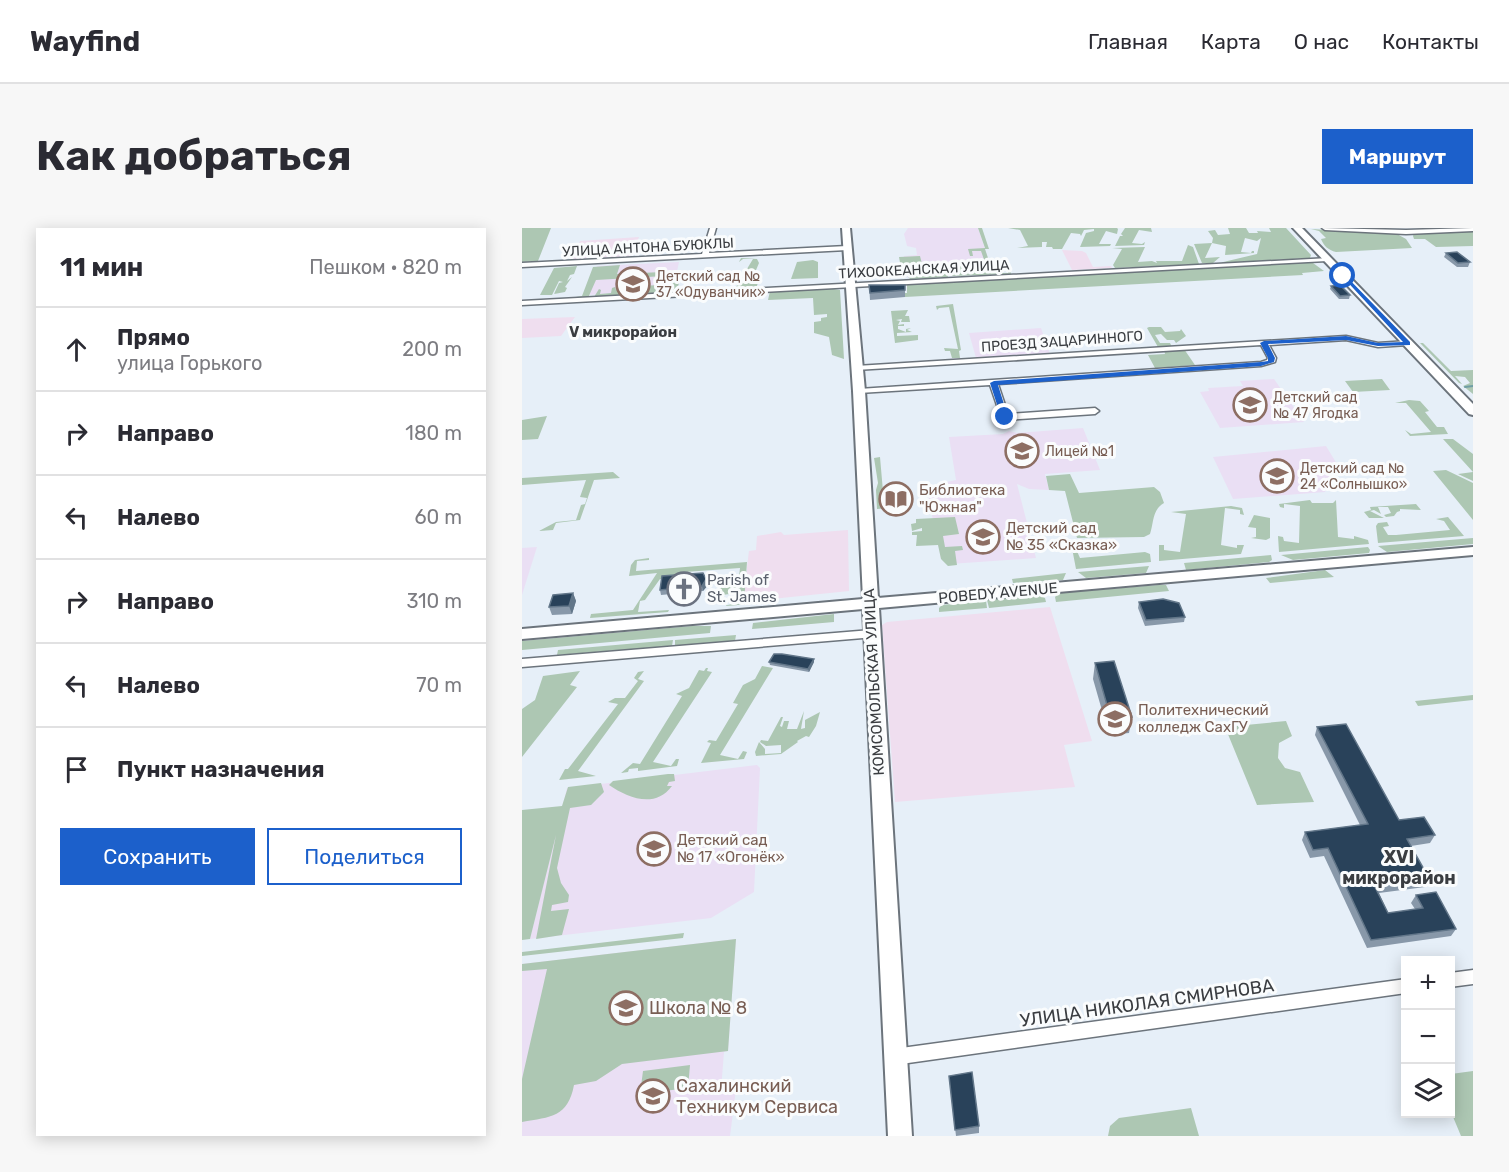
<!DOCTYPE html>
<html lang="ru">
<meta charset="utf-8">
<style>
:root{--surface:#fff;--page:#f7f7f7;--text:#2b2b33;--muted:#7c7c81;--line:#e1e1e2;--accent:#1c60cb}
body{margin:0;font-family:Rubik,sans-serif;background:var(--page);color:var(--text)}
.controls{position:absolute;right:18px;bottom:18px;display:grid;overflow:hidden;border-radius:0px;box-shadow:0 3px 15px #0003}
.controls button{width:54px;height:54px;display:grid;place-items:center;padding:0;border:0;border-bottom:2px solid var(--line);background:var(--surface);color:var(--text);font:30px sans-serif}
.stop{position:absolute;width:18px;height:18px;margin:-14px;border:4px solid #1c60cb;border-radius:50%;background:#fff}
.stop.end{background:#1c60cb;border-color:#fff;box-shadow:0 2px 6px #0008}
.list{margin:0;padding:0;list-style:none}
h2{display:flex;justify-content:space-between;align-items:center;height:78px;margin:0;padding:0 24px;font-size:26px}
h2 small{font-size:20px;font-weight:400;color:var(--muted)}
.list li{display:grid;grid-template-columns:39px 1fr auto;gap:18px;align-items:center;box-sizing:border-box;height:84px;padding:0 24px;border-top:2px solid var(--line)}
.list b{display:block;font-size:22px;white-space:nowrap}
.list p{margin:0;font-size:20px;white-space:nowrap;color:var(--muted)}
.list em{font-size:20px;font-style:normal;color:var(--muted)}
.actions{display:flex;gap:12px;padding:18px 24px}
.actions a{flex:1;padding:14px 0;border:2px solid var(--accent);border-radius:0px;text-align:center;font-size:21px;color:var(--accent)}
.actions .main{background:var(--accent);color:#fff}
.icon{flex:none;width:33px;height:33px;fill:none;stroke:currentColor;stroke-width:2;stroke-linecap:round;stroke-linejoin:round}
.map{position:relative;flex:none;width:951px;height:908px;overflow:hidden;border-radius:0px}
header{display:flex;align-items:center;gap:36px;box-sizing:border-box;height:84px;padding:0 30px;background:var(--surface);border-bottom:2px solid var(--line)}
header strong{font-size:28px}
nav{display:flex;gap:33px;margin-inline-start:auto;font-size:21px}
.intro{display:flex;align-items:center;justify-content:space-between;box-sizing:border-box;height:144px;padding:0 36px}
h1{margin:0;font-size:42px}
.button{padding:15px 27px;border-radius:0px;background:var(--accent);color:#fff;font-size:21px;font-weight:700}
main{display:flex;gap:36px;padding:0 36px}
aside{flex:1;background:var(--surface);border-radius:0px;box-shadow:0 3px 15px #0003}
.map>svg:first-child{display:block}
.commercial{fill:#efdeef}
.education{fill:#eadff4}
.green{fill:#adc7b3}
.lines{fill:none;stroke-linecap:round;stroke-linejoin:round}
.stream{stroke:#6f9ea4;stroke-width:2}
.minor-casing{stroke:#6c747c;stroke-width:3}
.major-casing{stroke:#6c747c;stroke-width:4}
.minor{fill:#fff;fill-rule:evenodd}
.major{fill:#fff;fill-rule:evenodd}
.wall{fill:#8898a9}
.shaded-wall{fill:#627689}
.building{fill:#29425a;stroke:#627689;stroke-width:1.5}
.route{fill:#1c60cb}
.labels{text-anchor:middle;stroke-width:6;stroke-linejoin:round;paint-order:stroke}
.far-street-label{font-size:14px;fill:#3a3d41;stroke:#fafcfd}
.far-education-label{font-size:14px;fill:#785e54;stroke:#fafcfd;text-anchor:start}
.far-quarter-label{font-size:15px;font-weight:bold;fill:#3a3d41;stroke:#fafcfd}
.education-label{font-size:15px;fill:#785e54;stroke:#fafcfd;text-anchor:start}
.worship-label{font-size:15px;fill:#5b616d;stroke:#fafcfd;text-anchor:start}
.street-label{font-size:15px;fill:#3a3d41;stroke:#fafcfd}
.quarter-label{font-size:18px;font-weight:bold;fill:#3a3d41;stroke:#fafcfd}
.near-street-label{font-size:18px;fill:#3a3d41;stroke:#fafcfd}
.near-education-label{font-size:18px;fill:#785e54;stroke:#fafcfd;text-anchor:start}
</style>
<header>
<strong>Wayfind</strong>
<nav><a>Главная</a><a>Карта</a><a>О нас</a><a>Контакты</a></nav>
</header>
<div class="intro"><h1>Как добраться</h1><a class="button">Маршрут</a></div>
<main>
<aside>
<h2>11 мин<small>Пешком · 820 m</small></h2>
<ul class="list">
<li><svg class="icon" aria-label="ahead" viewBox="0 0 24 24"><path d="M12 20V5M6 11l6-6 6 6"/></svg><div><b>Прямо</b><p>улица Горького</p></div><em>200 m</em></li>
<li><svg class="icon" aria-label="right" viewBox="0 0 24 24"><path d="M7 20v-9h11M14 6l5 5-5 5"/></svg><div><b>Направо</b></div><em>180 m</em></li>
<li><svg class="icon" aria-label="left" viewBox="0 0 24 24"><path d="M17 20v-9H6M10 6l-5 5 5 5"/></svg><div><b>Налево</b></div><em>60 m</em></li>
<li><svg class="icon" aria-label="right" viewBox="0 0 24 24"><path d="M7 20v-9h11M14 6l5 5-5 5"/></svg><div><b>Направо</b></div><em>310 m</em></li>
<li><svg class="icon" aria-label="left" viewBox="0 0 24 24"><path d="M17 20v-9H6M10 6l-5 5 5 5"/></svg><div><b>Налево</b></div><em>70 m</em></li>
<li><svg class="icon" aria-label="arrive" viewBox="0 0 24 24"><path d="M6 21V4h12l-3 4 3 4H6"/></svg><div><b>Пункт назначения</b></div></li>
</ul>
<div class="actions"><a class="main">Сохранить</a><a>Поделиться</a></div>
</aside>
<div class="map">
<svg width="951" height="908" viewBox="0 0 951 908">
<rect width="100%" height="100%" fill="#e6eff8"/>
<path class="commercial" d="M117 9 109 28 51 31 58 13Z
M540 22 560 23 564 25 571 39 589 38 590 40 550 42Z
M53 89 39 108 0 110V91Z
M326 302 327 363 221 374 227 323 234 322 235 308 259 304 262 307Z
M528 379 570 513 542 517 553 559 373 574 360 397 365 394Z"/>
<path class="education" d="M386 0H456L471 45 386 50 382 28 395 27 394 20 385 18 382 6Z
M157 34 151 62 64 67 75 38Z
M519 100 528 126 454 130 447 105Z
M752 151 782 194 698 200 678 164 687 163 686 160 721 158 718 153Z
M561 200 578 242 523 246 527 262 507 261 495 256 514 330 428 336 419 330 406 268 419 255 434 252 427 209 481 206 487 203 495 205Z
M804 218 815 236 803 264 711 271 691 229Z
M15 319 0 367V320Z
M235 537 238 540 232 664 189 690 8 711 45 560Z
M214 711 206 823 202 824 199 862 214 861 208 908H0V736Z"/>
<path class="green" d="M0 0H29L16 33 0 34Z
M456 0H460L467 21H463L466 30H470L476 45H486V43L488 42 489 46 430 48 426 37 434 38 428 36 452 33 458 44 466 43 459 23H450L451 28H448L446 21 463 20Z
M486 0H595L596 1 595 6 584 3 577 16H589L588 18 558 19 564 5 572 3V1L562 2 559 8 558 6 549 5 540 21H531L530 19H524L525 14H520V19L495 20 506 18 498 2Z
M603 0H629L630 4 617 2 610 15 620 16 623 14 622 17 593 18 598 8H601L599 6Z
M706 0H724L727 5H736L735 3 749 4 747 0H764L789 27 788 30 697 35 735 26 739 10 735 13 723 10 719 24 729 25 730 23H732V25L703 27 704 18 690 15 683 30 698 29 691 35H680L672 16 690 15 691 10 686 3 693 2 696 7 708 6Z
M789 1 875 6 884 11 890 20 814 24C806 22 802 18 799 11L804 10 797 3Z
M932 3H951V18L914 19 903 11H892L891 8 892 5Z
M666 17 671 19 677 36 593 40 591 37 600 21 590 20 623 19 616 34 630 33 635 35 634 33H660Z
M398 28 400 36 423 37 426 49 388 51 384 46H380L377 29Z
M219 30 235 31 237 35 229 54H236L235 58 243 60 202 61 214 59 231 31H221L217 34Z
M291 32 296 34V50L269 51 275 34Z
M782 35H791L802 43 780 45 781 47 383 69V65H385V55Z
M98 37 95 46 164 43 162 50 158 51 156 59 158 64 138 66 142 48 74 52 66 70H48L60 68 71 39Z
M55 38 52 46 48 47 45 53 50 49 43 59 45 60 43 64 32 66 37 55 41 54 37 53 30 67H18L32 40Z
M138 57 135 66 72 69 77 61 79 62 78 66 89 65 90 60 93 59 94 62 96 59Z
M305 60 318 62 322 131 310 127 307 109 292 105V94L299 93V90L305 89V86L292 87 291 70 246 72 248 63Z
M431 76 439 122 437 123 438 130H430L428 123H423L422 120 436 121 427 79 417 80 415 82 414 78Z
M386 82 383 88H387L388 94H379L380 91 374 92 378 93 376 97 382 96V98H376V101L384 104V101L389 100 385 102 390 104 375 105V108L396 107V112L373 115 369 83Z
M627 99H639L643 104 658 103 659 101 664 108 654 115 652 112H645L639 106 633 107 638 115H648L650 119H636L625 100Z
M898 115H901L929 143 951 142V166L941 158 948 155 943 149 933 148 940 156 937 155Z
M662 121 673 137 633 140 626 127 643 126 642 122Z
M860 151 868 162 831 164 823 153Z
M887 172 898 173 907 183 903 184 915 199H922L926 206 888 208 883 202 889 206 909 204 884 175H873Z
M25 188 16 211 0 212V192Z
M921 211H931L951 226V253L936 246 951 244Z
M358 229 362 275 377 274V269H380L381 279 355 281 354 262 356 255 352 230Z
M924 242 951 255V292L911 243Z
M91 244 98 250 72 252 58 292 34 295 31 302 17 303 34 294 54 292 59 277 63 276 65 270 58 269 64 252 0 257V250Z
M548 246 557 265 632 259 638 264 642 275C630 282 632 294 628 306L622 309 555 310 543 263 527 262 524 248Z
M788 272 790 275H811L814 272 816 309 832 311V308L846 312 847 316 757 324 756 308 761 309 762 313 777 315 778 278 762 276V280L758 279 757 276Z
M894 276 899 282 878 281V283L875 284 872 288 864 289 862 287 869 285 866 279H856L859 286 852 282 848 283 862 290H847L842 284 849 282 848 279Z
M709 278 720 280 722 287 718 286V282L703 280 699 317 715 320V317H722L719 326 637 333V317H642V322L658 324 664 286 649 284Z
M732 287 748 290V310L744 312 729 310 734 309V300L726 299Z
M433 289 437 306 421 308 423 319 440 318 441 322 433 323 435 337 426 338 419 331 416 317 394 318 395 307H390V304L400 303V300L390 303 389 296 394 295V291Z
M926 289 942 308 856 315 854 298 856 295 865 294 867 298 861 299 866 307H874L928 302 922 293 914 291Z
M951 310V316L865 324 856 318Z
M560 314 561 320 554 321 558 330 623 324 628 326 629 334 554 341 549 315Z
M846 319 848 322 847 325 771 332 759 327Z
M749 327 750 332 747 334 664 342 662 335Z
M127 330V332L115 333 114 343 225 334 222 375 230 376 201 378 215 375V365L200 367 196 364 198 348 205 347 206 350 217 349 218 340 163 344 160 349 138 351 123 372 118 373 116 384 147 382 146 384 68 390 69 386 111 382 135 345 107 348 109 337 113 332Z
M627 338 624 345 564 350 556 344Z
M803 342 812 349 748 355 744 350Z
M544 345 541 352 491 355 490 351Z
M636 357H644L647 363 534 374 533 369 537 365Z
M517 367 523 370 524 374 467 380 465 372Z
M464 372 465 380 417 384V380L420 377Z
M312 386V394L230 401 231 395Z
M170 398H189L188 405 0 422V413Z
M214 407 213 413 153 418V412Z
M151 412 150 418 35 427 36 422Z
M240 438 251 440 198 527 216 531 221 523 225 524 222 531 179 535 189 515 185 514 187 512 194 513 216 476 211 475 221 457 233 451Z
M184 440H186L185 443 190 444 131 534 149 538 154 531H157L155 538 116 543V540L107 541 106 544 99 545 111 535 118 536 160 468 154 466 167 460 177 442 182 443Z
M58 443 48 457 55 459 0 529V481L13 472 21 448Z
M122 443 116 451 122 453 56 543 74 548 37 552 43 541H46L96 476 86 474 93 470H103L116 453 112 450 116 444Z
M951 467V472L896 478 893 473Z
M282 483 279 501 283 500V492L298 484 294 498 287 509 284 508 275 513 276 514 259 526 234 528 233 524 237 514 243 521V526L259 525V517L244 518 238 514 239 512 246 513 259 489H261L258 498 260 499 262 493H267L265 501H275Z
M764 493 770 508 757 515 756 530 763 540 778 544 792 574 735 577 703 499Z
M146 546H152L153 553 147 554 145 558H150C133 581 106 570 87 557L91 553Z
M79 555 82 564 69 577 48 580 35 640 39 655 47 667 46 674 30 677 29 683 47 681 40 707 14 711 34 607 8 711 0 712V582L40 578 46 559Z
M162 705 161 710 0 728V724Z
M214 711 206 823 100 836 74 853 52 857C46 889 29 889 0 894V851L25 741 0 743V736Z
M168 837 166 860 118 866 121 843Z
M951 843V908H939L929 884V846Z
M669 880 677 908H586L588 898 597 890Z"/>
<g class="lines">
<path class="stream" d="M943 159 951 158"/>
<defs>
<path id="minor" d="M188 0H194L187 25 325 18 328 20 325 22 0 39V35L180 26Z
M800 0 884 2 951 0V3L884 6 803 2Z
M807 30V32L805 33 0 77V73Z
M824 108 856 115 886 113 890 115 886 117 856 119 824 112 747 117 754 130 753 134 739 138 476 156 486 186 573 180 577 183 573 186 483 192 479 189 468 157 337 165 333 163 337 161 739 134 745 132 746 130 739 117 334 142 330 140 334 138Z
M349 402 355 406 353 409 0 439V431Z
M951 742V756L928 759V745Z
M884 751V765L372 837 366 835 364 829 366 823 372 821Z"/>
<path id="major" d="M320 0H328L343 163 356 370 951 319V327L357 380 390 908H366L341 381 0 411V401L341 371 331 163Z
M771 0H780L951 176V187L947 186Z"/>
</defs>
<use href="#minor" class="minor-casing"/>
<use href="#major" class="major-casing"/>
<use href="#minor" class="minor"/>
<use href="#major" class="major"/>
</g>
<path class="wall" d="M924 25 948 34 946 39H935L922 29Z
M347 57H383V69L348 72Z
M809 58 828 67 827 71H817L808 61Z
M184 351 186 357 181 363 139 367 138 362Z
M51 365 54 373 50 386 30 387 27 379Z
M617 374 663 389 662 394 623 398 616 380Z
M292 431V434L287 444 248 437 247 434Z
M573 435 610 489 607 505 587 507 571 451Z
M795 499 877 592 913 607 908 615 889 618 908 652 903 659 857 665 866 685 893 681 889 675 894 667 934 701 929 708 845 720 802 628 788 630 780 612 783 604 838 597 793 507Z
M427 848 457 898V905L434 908Z"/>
<path class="shaded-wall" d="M184 351 186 357 181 363 180 358Z
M51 365 54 373 50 386 47 378Z
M292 431V434L287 444 286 441Z"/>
<path class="building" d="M935 24 948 34 936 35 924 25Z
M347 57H383V62L348 65Z
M818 57 828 67 818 68 809 58Z
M181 345 184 351 180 358 138 362 140 348Z
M51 365 47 378 27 379 31 367Z
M641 371 657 375 663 389 624 392 617 374Z
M252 426H260L292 431 286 441 247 434Z
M592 433 610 489 589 491 573 435Z
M824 496 877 592 902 589 913 607 885 611 908 652 853 659 866 685 901 680 894 667 914 664 934 701 849 712 806 620 791 622 783 604 846 596 795 499Z
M450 844 457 898 433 902 427 848Z"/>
<path class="route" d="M819 47H823L888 114V117L856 118 824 112 746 116 753 130 752 134 739 138 476 157 486 189 483 191 479 189 468 155 472 153 739 134 746 133V130L738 115 742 113 824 108 856 115 881 114Z"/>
<defs>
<symbol id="school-ring" viewBox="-11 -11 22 22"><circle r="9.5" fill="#fafcfd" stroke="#8d6e63" stroke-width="1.5"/><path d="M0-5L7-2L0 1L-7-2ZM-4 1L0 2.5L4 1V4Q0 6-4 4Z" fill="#8d6e63"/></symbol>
<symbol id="library-ring" viewBox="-11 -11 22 22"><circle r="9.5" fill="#fafcfd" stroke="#8d6e63" stroke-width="1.5"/><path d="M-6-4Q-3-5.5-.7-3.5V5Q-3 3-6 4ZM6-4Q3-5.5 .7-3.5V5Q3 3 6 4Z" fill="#8d6e63"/></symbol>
<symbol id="church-ring" viewBox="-11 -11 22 22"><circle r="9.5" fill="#fafcfd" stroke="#6b7280" stroke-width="1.5"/><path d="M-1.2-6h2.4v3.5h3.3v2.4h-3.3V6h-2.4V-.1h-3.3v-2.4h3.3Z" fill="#6b7280"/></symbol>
<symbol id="university-ring" viewBox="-11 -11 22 22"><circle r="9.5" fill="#fafcfd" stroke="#8d6e63" stroke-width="1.5"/><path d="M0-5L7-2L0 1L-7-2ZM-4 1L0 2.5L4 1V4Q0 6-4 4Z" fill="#8d6e63"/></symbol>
</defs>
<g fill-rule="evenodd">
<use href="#school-ring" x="92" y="37" width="38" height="38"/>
<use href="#school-ring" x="709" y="158" width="38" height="38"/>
<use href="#school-ring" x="481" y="204" width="38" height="38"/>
<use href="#school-ring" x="736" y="229" width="38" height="38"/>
<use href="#library-ring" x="355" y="252" width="38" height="38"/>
<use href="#school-ring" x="442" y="290" width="38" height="38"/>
<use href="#church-ring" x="143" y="342" width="38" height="38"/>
<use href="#university-ring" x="574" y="472" width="38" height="38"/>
<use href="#school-ring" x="113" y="602" width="38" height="38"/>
<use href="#school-ring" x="85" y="761" width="38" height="38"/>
<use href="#university-ring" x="112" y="849" width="38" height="38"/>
</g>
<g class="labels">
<g class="far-street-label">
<text transform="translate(126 19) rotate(-3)" y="5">УЛИЦА АНТОНА БУЮКЛЫ</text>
<text transform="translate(402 41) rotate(-3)" y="5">ТИХООКЕАНСКАЯ УЛИЦА</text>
<text transform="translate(540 113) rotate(-4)" y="5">ПРОЕЗД ЗАЦАРИННОГО</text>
</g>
<g class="far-education-label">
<text x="134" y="53">Детский сад №<tspan x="134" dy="16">37 «Одуванчик»</tspan></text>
<text x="751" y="174">Детский сад<tspan x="751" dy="16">№ 47 Ягодка</tspan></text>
<text x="523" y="228">Лицей №1</text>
<text x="778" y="245">Детский сад №<tspan x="778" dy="16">24 «Солнышко»</tspan></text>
</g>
<g class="far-quarter-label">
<text x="101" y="109">V микрорайон</text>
</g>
<g class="education-label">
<text x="397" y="267">Библиотека<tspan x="397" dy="17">"Южная"</tspan></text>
<text x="484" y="305">Детский сад<tspan x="484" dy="17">№ 35 «Сказка»</tspan></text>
<text x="616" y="487">Политехнический<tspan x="616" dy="17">колледж СахГУ</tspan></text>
<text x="155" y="617">Детский сад<tspan x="155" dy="17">№ 17 «Огонёк»</tspan></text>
</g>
<g class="worship-label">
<text x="185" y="357">Parish of<tspan x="185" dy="17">St. James</tspan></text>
</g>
<g class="street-label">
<text transform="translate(476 365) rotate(-5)" y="5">POBEDY AVENUE</text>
<text transform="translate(352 454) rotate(-93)" y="5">КОМСОМОЛЬСКАЯ УЛИЦА</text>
</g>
<g class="quarter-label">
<text x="877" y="635">XVI<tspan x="877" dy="21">микрорайон</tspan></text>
</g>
<g class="near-street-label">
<text transform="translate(625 775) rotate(-8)" y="6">УЛИЦА НИКОЛАЯ СМИРНОВА</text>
</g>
<g class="near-education-label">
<text x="127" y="786">Школа № 8</text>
<text x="154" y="864">Сахалинский<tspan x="154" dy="21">Техникум Сервиса</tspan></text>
</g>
</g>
</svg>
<div class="controls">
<button>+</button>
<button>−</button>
<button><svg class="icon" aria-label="layers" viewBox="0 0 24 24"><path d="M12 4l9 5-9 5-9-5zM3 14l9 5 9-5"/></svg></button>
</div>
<div class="stop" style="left:821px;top:48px"></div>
<div class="stop end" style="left:483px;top:189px"></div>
</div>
</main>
